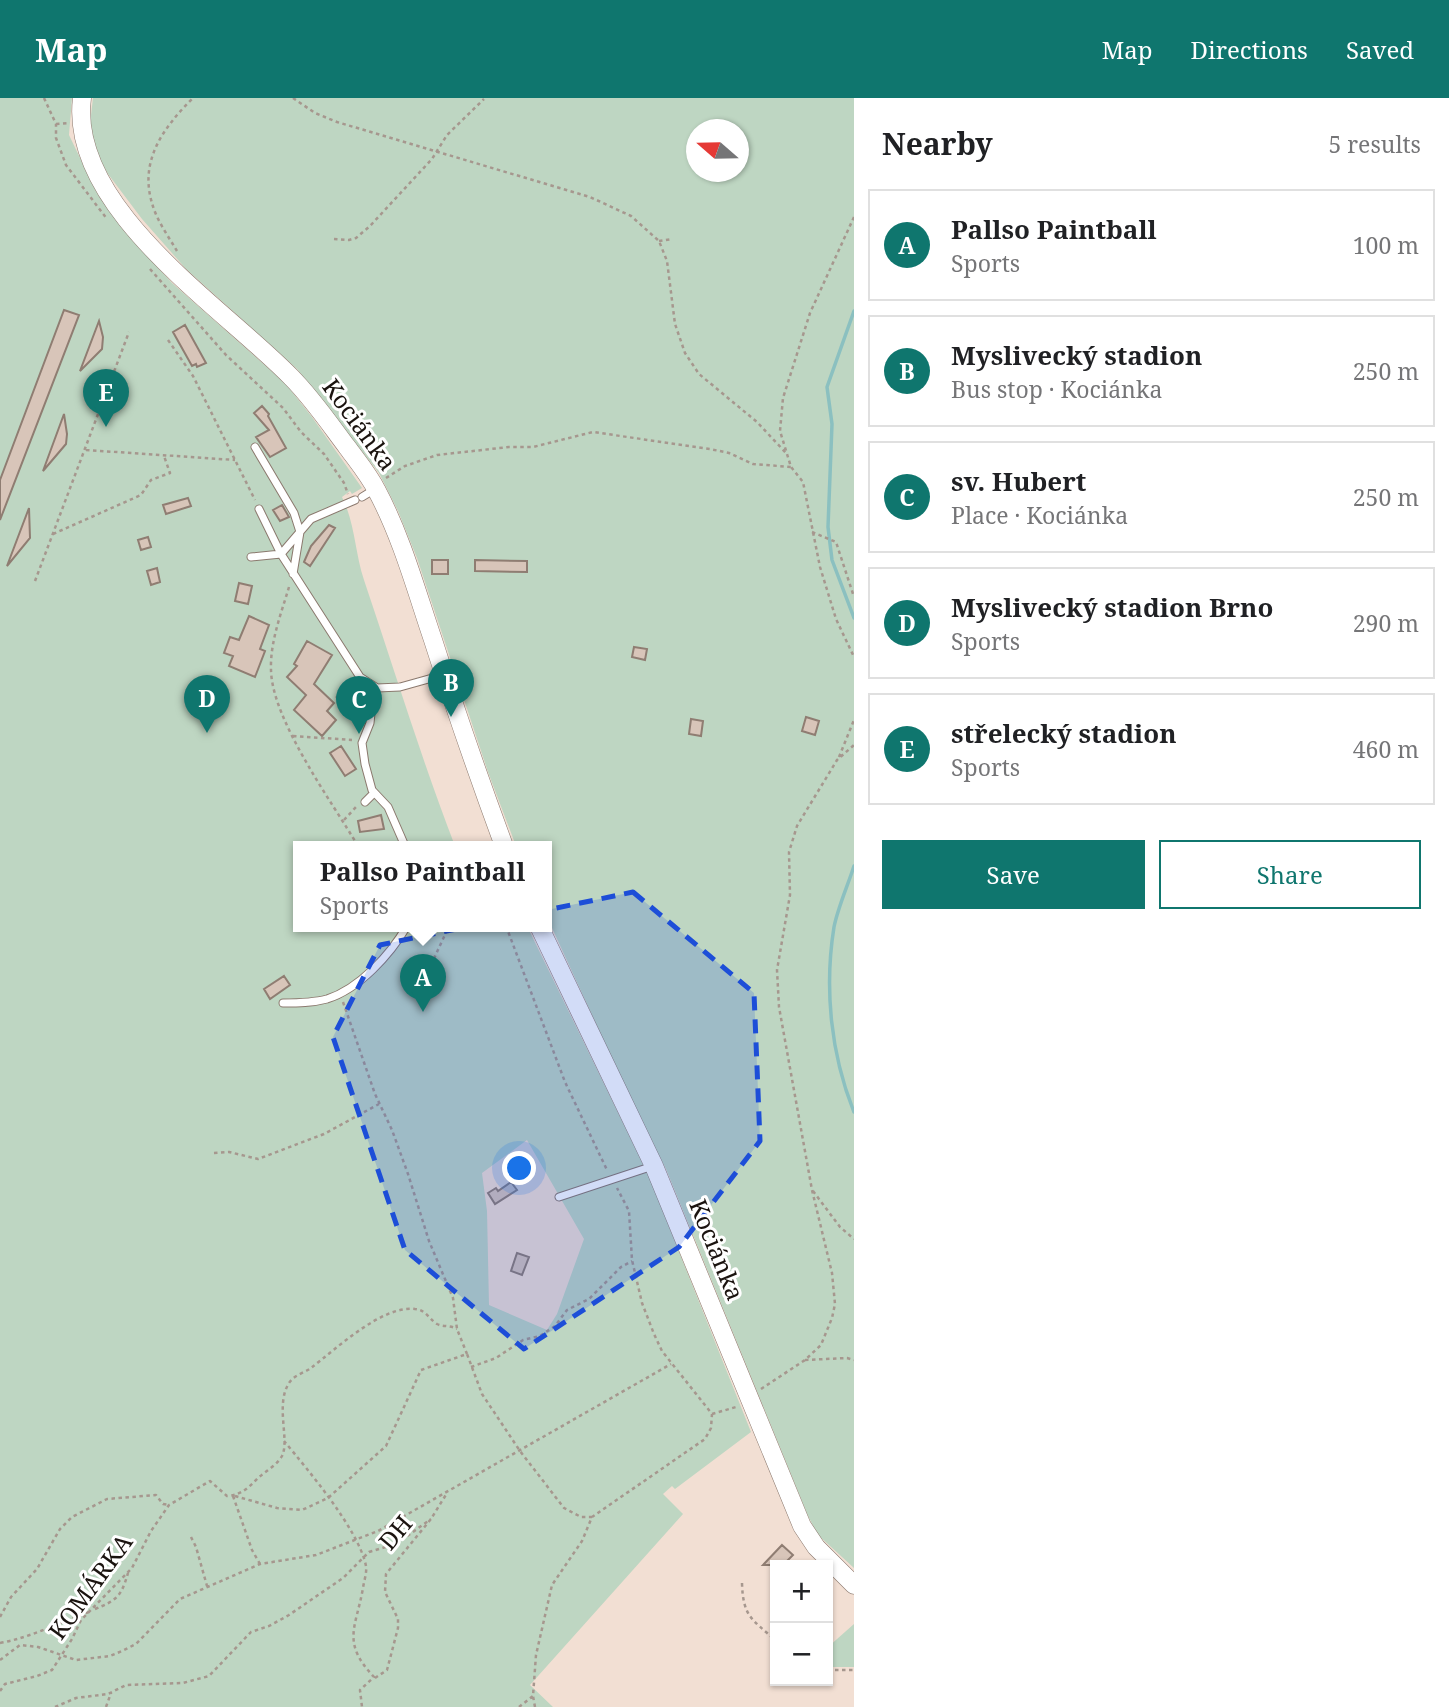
<!DOCTYPE html>
<meta charset="utf-8">
<style>
:root{--surface:#fff;--page:#f2f2f2;--text:#202124;--muted:#757577;--line:#e0e0e0;--accent:#0f766e}
body{margin:0;font-family:"Noto Serif",serif;background:var(--page);color:var(--text)}
.controls{position:absolute;right:21px;bottom:21px;display:grid;overflow:hidden;border-radius:0px;box-shadow:0 2px 5px #0004}
.controls button{width:63px;height:63px;display:grid;place-items:center;padding:0;border:0;border-bottom:2px solid var(--line);background:var(--surface);color:var(--text);font:35px sans-serif}
.compass{position:absolute;left:686px;top:21px;width:63px;height:63px;border-radius:50%;background:var(--surface);box-shadow:0 2px 5px #0004;rotate:290deg}
.you{position:absolute;left:520px;top:1071px;width:24px;height:24px;margin:-18px;border:5px solid #fff;border-radius:50%;background:#1a73e8;box-shadow:0 0 0 10px #1a73e833}
.badge{display:grid;place-items:center;width:46px;height:46px;border-radius:50%;background:var(--accent);color:#fff;font-size:23px;font-weight:700}
.pin{position:absolute;translate:-50% -58px;filter:drop-shadow(0 2px 4px #0008)}
.pin::after{content:'';position:absolute;top:37px;width:24px;height:21px;background:inherit;clip-path:polygon(0 0,100% 0,50% 100%)}
.popup{position:absolute;left:293px;top:743px;width:259px;height:91px;box-sizing:border-box;display:grid;place-content:center;border-radius:0px;background:var(--surface);filter:drop-shadow(0 2px 5px #0005);font-size:23px;white-space:nowrap;color:var(--muted)}
.popup b{font-size:26px;color:var(--text)}
.popup::after{content:'';position:absolute;left:50%;top:100%;margin-left:-14px;border:14px solid transparent;border-top-color:var(--surface)}
.list{margin:0;padding:0;list-style:none}
h2{display:flex;justify-content:space-between;align-items:center;height:91px;margin:0;padding:0 28px;font-size:30px}
h2 small{font-size:23px;font-weight:400;color:var(--muted)}
.list li{display:grid;grid-template-columns:46px 1fr auto;gap:21px;align-items:center;box-sizing:border-box;height:112px;margin:0 14px 14px;padding:0 14px;border:2px solid var(--line);border-radius:0px}
.list b{display:block;font-size:26px;white-space:nowrap}
.list p{margin:0;font-size:23px;white-space:nowrap;color:var(--muted)}
.list em{font-size:23px;font-style:normal;color:var(--muted)}
.actions{display:flex;gap:14px;padding:21px 28px}
.actions a{flex:1;padding:16px 0;border:2px solid var(--accent);border-radius:0px;text-align:center;font-size:24px;color:var(--accent)}
.actions .main{background:var(--accent);color:#fff}
.map{position:relative;flex:none;width:854px;height:1609px;overflow:hidden}
header{display:flex;align-items:center;gap:42px;box-sizing:border-box;height:98px;padding:0 35px;background:var(--accent);color:#fff}
header strong{font-size:33px}
nav{display:flex;gap:38px;margin-inline-start:auto;font-size:24px}
main{display:flex}
aside{flex:1;background:var(--surface)}
.map>svg:first-child{display:block}
.green{fill:#bed6c2;fill-rule:evenodd}
.lines{fill:none;stroke-linecap:round;stroke-linejoin:round}
.stream{stroke:#8bc0c0;stroke-width:3.5}
.building{fill:#d8c5b9;stroke:#8f7d72;stroke-width:2}
.service-casing{stroke:#8b796e;stroke-width:9}
.tertiary-casing{stroke:#8b796e;stroke-width:19}
.path{stroke:#a6978e;stroke-width:2.5;stroke-dasharray:3.5 3.5;stroke-linecap:butt}
.service{stroke:#fff;stroke-width:7}
.tertiary{stroke:#fff;stroke-width:18}
.marked{fill:#1d4ed8;fill-opacity:0.2;stroke:#1d4ed8;stroke-width:5;stroke-dasharray:14 9;stroke-linejoin:round}
.labels{text-anchor:middle;stroke-width:6;stroke-linejoin:round;paint-order:stroke}
.street-label{font-size:24px;fill:#1a130f;stroke:#fff}
</style>
<header>
<strong>Map</strong>
<nav><a>Map</a><a>Directions</a><a>Saved</a></nav>
</header>
<main>
<div class="map">
<svg width="854" height="1609" viewBox="0 0 854 1609">
<rect width="100%" height="100%" fill="#f2dfd3"/>
<path class="green" d="M0 0H72L69 37 97 95 123 131 172 185 285 285 312 319 362 390 352 396 350 393 342 399C355 425 355 455 364 482 394 571 421 660 455 748H299V828H527L648 1076 751 1334 675 1391 672 1388 663 1396 683 1416 530 1587 553 1609H0ZM527 1042 584 1141 557 1216 547 1232 489 1207 487 1113 482 1075Z
M93 0H854V1470L818 1437 808 1418 666 1071 643 1028 547 819V748H516L488 674 417 460 398 413 379 375 297 271 186 171 142 121 108 76 96 55 90 26ZM696 32H738V74H696Z
M854 1526V1569H828V1549Z"/>
<g class="lines">
<path class="stream" d="M854 213 827 289 832 326 828 429 832 462 854 520
M854 768C848 787 838 809 834 829 824 891 831 957 854 1014"/>
</g>
<path class="building" d="M64 212 79 217 0 422V382Z
M99 223 103 239 102 251 80 273Z
M185 227 206 265 197 269 196 266 192 268 173 234Z
M262 308 269 316 268 318 286 350 270 359 256 339 269 332 254 315Z
M64 316 67 336 66 346 43 373Z
M188 400 191 408 166 416 163 407Z
M282 407 289 419 280 423 273 412Z
M29 410 30 440 7 468Z
M329 427 335 430 310 468 304 464 311 448Z
M148 439 151 449 141 452 138 442Z
M432 462H448V476H432Z
M475 462 527 463V474L475 473Z
M157 470 160 484 151 487 147 473Z
M239 485 252 488 248 506 235 503Z
M249 518 269 527 260 551 265 553 255 579 229 568 233 558 224 555 230 539 239 542Z
M307 543 332 557 314 586 334 605 327 613 336 622 322 638 294 612 306 597 287 579 297 568 294 566Z
M634 549 647 551 645 562 632 559Z
M806 619 819 623 815 637 802 633Z
M691 621 703 623 701 638 689 636Z
M341 648 356 671 345 678 330 655Z
M381 717 384 731 360 734 358 723Z
M284 878 290 887 270 901 264 891Z
M511 1084 517 1092 495 1106 488 1095 496 1090 498 1093Z
M517 1155 529 1159 522 1177 511 1173Z
M782 1447 793 1457 783 1467H763Z"/>
<g class="lines">
<defs>
<path id="service" d="M255 349 294 415 300 434 293 476
M362 399 375 391
M259 411 281 456 311 421 355 402
M251 459 281 456 360 579 377 590 400 589 443 577
M377 590 373 596 370 625 362 645 365 666 372 692 388 709 405 748
M365 704 374 695
M283 905C298 905 312 905 327 901 359 891 390 857 407 828
M559 1099 653 1068"/>
<path id="tertiary" d="M82 0C68 110 223 209 291 279 312 300 329 325 347 349 358 364 369 377 377 393 402 440 416 492 433 542 455 611 479 680 504 748
M539 828 654 1068 802 1428 816 1449 854 1487"/>
</defs>
<use href="#service" class="service-casing"/>
<use href="#tertiary" class="tertiary-casing"/>
<path class="path" d="M44 0 56 26V40L66 67 107 121
M293 0 315 15 337 24 590 99 631 118 659 143 667 163 675 226 685 255 699 276 757 324 786 355
M56 26 70 25
M854 119 810 215 783 300 780 333 791 369 803 384 820 469 836 521 854 559
M334 141 349 142 356 140 370 128 432 61 447 37 484 1
M659 143 672 141
M177 153C168 138 156 121 152 105 139 62 164 29 193 0
M150 171 226 257 283 310 301 334 324 356 344 385 348 396
M168 242 193 278 255 402
M86 352 235 362
M386 380 405 368 437 357 509 349H533L593 334 710 351 729 355 753 366 791 369
M812 434 836 444 854 499
M53 436 141 397 151 382 170 375 164 358
M35 483 129 234
M289 489C281 516 270 544 271 572 272 622 332 704 358 748
M336 600 352 584
M293 638 352 642
M839 659 854 622
M344 722 356 709
M506 828 565 984 607 1072
M431 867 449 828
M343 904 375 996 392 1032 408 1076 429 1143 453 1200 457 1231 467 1256
M214 1055 229 1054 258 1061 324 1036 379 1006
M813 1093 840 1129 854 1141
M805 1262 847 1260 854 1262
M471 1269 496 1260 523 1242 540 1238 555 1228 567 1212 589 1201 621 1169 632 1163
M761 1291 805 1262 821 1247 832 1220 835 1206 832 1175 812 1092 779 909 777 872 790 797 789 754 797 728 837 662 854 647
M712 1316 736 1309
M284 1343C308 1372 359 1432 366 1468 367 1475 364 1483 363 1490 356 1530 341 1544 374 1579L360 1592 362 1609
M233 1398 252 1452 260 1466
M235 1398 277 1410 302 1412 328 1400 386 1348 421 1272 467 1256 482 1296 520 1353 564 1410 581 1419H592
M191 1439 196 1449 207 1488
M742 1485C743 1519 752 1521 775 1542
M95 1511C117 1502 121 1499 128 1475
M0 1519 11 1499 37 1471 60 1431 72 1419 107 1401 156 1397 163 1406 169 1407
M0 1545C33 1539 57 1525 89 1514
M0 1562 20 1547 38 1549 76 1562 110 1558 122 1553 136 1546 180 1501 260 1466 316 1457 378 1433 671 1266
M828 1572H854
M375 1580 387 1572 398 1530V1521L385 1494 386 1476 431 1421 447 1395
M0 1593 5 1586 37 1578 52 1572 72 1541 81 1522 132 1470 151 1433 169 1407 210 1383 227 1398C242 1397 249 1389 258 1380 266 1373 277 1367 282 1358 290 1342 275 1307 289 1285 294 1277 304 1275 311 1270 336 1251 382 1207 415 1211 426 1212 428 1220 437 1226 443 1229 450 1227 457 1231
M55 1609 76 1600 108 1596 126 1587 183 1585 209 1578 251 1534 269 1528 289 1517 343 1480 369 1454 396 1446 431 1421
M106 1609 111 1595
M519 1609 533 1598
M535 1609 533 1598 536 1557 552 1487 582 1443 592 1419 705 1341 711 1330 712 1316 662 1253 654 1236 642 1205 632 1162 629 1113 617 1090"/>
<use href="#service" class="service"/>
<use href="#tertiary" class="tertiary"/>
</g>
<path class="marked" d="M633 794 754 895 760 1043 679 1149 524 1251 405 1152 333 939 380 847Z"/>
<g class="labels">
<g class="street-label">
<text transform="translate(359 327) rotate(54)" y="8">Kociánka</text>
<text transform="translate(716 1152) rotate(68)" y="8">Kociánka</text>
<text transform="translate(396 1435) rotate(-50)" y="8">DH</text>
<text transform="translate(91 1489) rotate(-54)" y="8">KOMÁRKA</text>
</g>
</g>
</svg>
<div class="controls">
<button>+</button>
<button>−</button>
</div>
<svg class="compass" viewBox="-18 -18 36 36"><path d="M0-13l5 13h-10z" fill="#e53935"/><path d="M0 13l5-13h-10z" fill="#757577"/></svg>
<div class="you"></div>
<div class="pin badge" style="left:423px;top:914px">A</div>
<div class="popup"><b>Pallso Paintball</b>Sports</div>
<div class="pin badge" style="left:451px;top:619px">B</div>
<div class="pin badge" style="left:359px;top:636px">C</div>
<div class="pin badge" style="left:207px;top:635px">D</div>
<div class="pin badge" style="left:106px;top:329px">E</div>
</div>
<aside>
<h2>Nearby<small>5 results</small></h2>
<ul class="list">
<li><span class="badge">A</span><div><b>Pallso Paintball</b><p>Sports</p></div><em>100 m</em></li>
<li><span class="badge">B</span><div><b>Myslivecký stadion</b><p>Bus stop · Kociánka</p></div><em>250 m</em></li>
<li><span class="badge">C</span><div><b>sv. Hubert</b><p>Place · Kociánka</p></div><em>250 m</em></li>
<li><span class="badge">D</span><div><b>Myslivecký stadion Brno</b><p>Sports</p></div><em>290 m</em></li>
<li><span class="badge">E</span><div><b>střelecký stadion</b><p>Sports</p></div><em>460 m</em></li>
</ul>
<div class="actions"><a class="main">Save</a><a>Share</a></div>
</aside>
</main>
